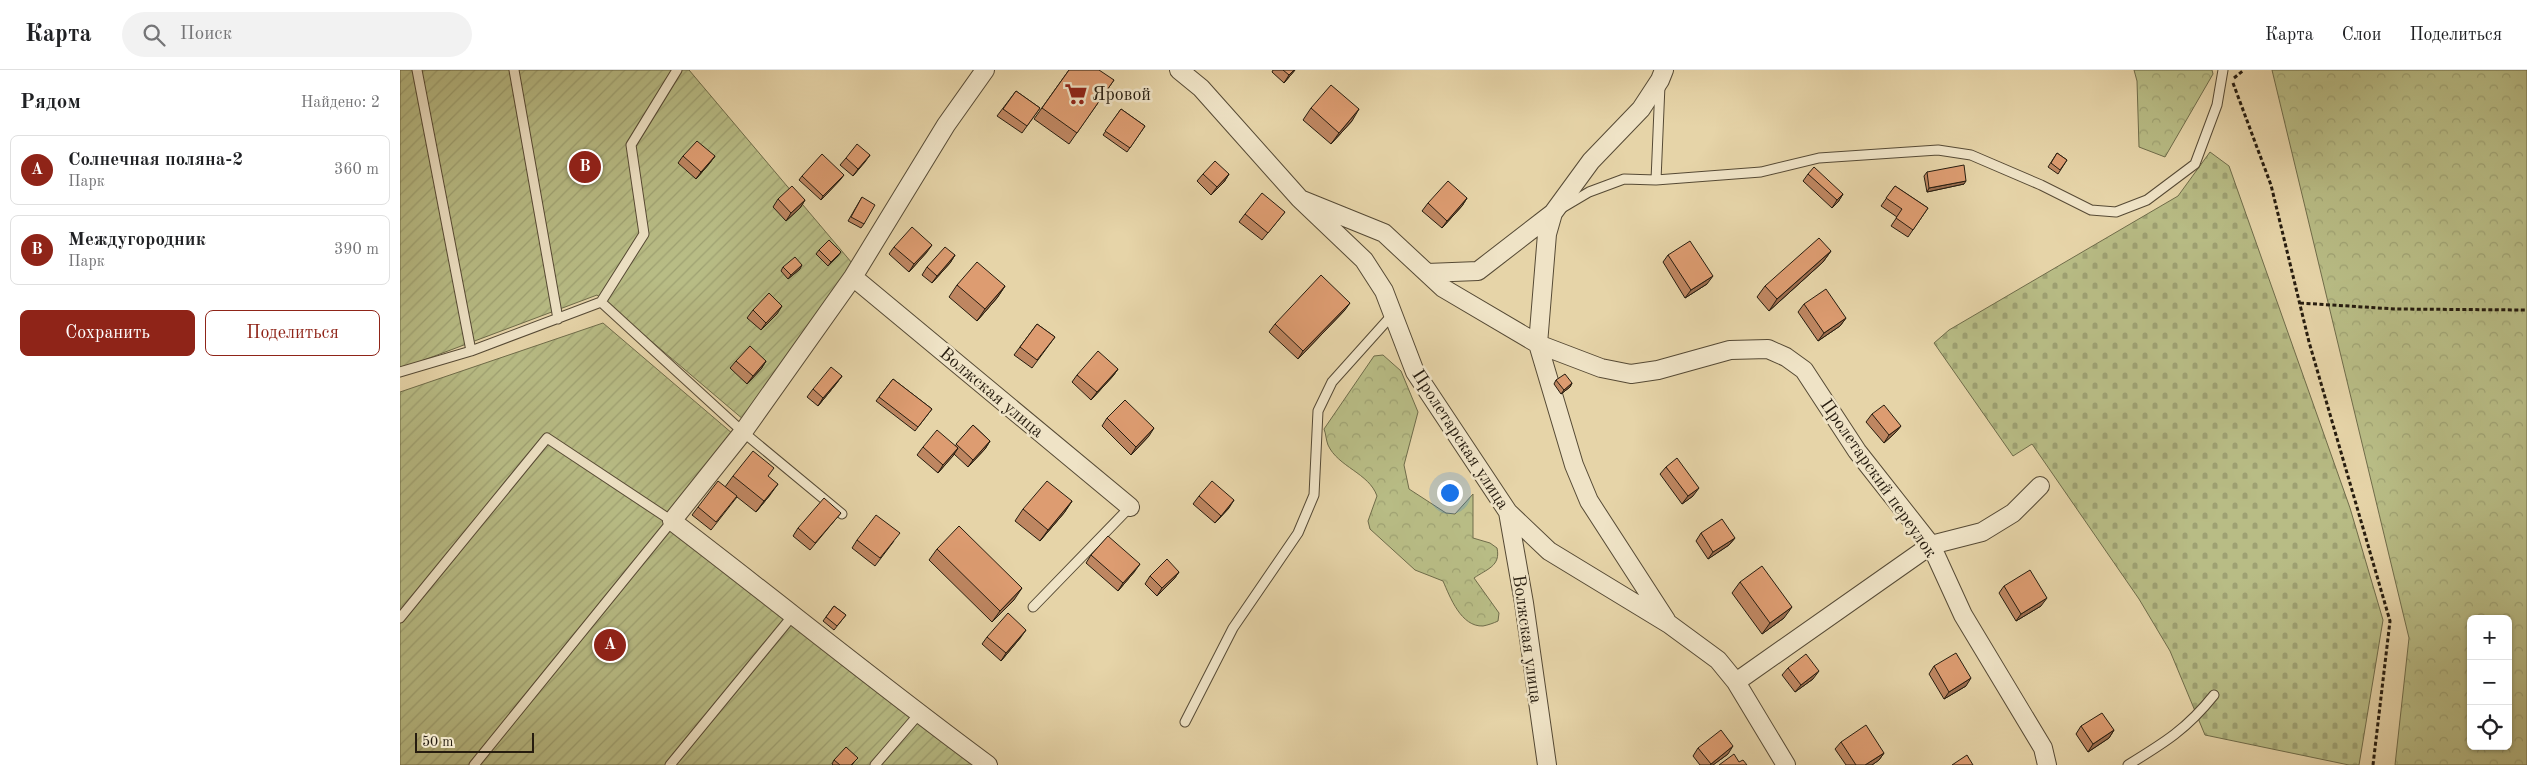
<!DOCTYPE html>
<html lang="ru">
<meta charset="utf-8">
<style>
:root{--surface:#fff;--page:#f2f2f2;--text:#202124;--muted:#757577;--line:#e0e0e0;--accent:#8f2418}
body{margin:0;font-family:"Old Standard TT",serif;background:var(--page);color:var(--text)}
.controls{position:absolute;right:15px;bottom:15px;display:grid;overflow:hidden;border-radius:8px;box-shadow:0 1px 4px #0004}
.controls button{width:45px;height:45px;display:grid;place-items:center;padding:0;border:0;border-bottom:1px solid var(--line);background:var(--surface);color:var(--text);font:25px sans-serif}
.scale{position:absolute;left:15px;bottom:12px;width:119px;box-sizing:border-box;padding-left:5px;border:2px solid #261c0f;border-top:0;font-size:14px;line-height:18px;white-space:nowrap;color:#261c0f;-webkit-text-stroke:4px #efe3c6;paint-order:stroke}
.you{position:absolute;left:1049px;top:422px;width:18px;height:18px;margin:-12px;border:4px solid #fff;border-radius:50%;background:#1a73e8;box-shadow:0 0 0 8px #1a73e833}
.badge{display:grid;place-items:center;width:32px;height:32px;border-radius:50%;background:var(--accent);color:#fff;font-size:16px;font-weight:700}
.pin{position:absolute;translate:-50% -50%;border:2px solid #fff;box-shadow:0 1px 5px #0006}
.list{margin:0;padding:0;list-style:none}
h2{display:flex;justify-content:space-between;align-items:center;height:65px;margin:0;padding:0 20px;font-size:21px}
h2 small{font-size:16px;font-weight:400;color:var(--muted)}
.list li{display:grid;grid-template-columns:32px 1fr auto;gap:15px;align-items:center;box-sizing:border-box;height:70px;margin:0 10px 10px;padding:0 10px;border:1px solid var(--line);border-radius:8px}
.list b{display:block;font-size:19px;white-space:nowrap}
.list p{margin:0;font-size:16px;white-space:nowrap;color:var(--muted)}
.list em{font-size:16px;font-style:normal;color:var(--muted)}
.actions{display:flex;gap:10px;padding:15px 20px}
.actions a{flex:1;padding:11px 0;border:1px solid var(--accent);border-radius:8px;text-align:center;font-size:18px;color:var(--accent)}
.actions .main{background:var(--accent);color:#fff}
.icon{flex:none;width:28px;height:28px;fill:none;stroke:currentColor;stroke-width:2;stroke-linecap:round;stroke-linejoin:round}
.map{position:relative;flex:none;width:2127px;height:695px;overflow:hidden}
header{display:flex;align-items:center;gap:30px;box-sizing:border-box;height:70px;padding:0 25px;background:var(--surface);border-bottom:1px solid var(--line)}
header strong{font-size:24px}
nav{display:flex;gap:28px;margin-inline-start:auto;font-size:18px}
.search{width:350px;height:45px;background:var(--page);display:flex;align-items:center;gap:12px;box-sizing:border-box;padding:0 18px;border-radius:28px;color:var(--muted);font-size:19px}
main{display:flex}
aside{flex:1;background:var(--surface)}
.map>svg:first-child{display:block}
.forest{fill:url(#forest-crowns);stroke:#6f6c4a;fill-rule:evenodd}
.cemetery{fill:url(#cemetery-stones);stroke:#6f6c4a}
.garden{fill:url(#garden-furrows);stroke:#6f6c4a}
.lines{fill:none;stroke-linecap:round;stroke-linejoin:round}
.lane-casing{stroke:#564a35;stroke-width:11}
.street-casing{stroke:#564a35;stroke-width:20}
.path{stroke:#261c0f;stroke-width:3;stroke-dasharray:4 2.5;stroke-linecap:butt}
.lane{stroke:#efe3c6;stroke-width:9}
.street{stroke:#efe3c6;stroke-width:18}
.wall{fill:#be8661;stroke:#261c0f}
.shaded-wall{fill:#9b6d4f;stroke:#261c0f}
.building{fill:#dd9c71;stroke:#261c0f}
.labels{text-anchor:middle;stroke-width:5;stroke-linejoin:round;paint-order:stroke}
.poi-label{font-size:18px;fill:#261c0f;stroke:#efe3c6;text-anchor:start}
.street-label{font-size:18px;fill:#261c0f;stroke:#efe3c6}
</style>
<header>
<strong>Карта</strong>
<div class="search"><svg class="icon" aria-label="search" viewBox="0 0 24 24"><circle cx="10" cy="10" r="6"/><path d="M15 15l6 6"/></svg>Поиск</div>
<nav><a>Карта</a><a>Слои</a><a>Поделиться</a></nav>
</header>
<main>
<aside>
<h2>Рядом<small>Найдено: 2</small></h2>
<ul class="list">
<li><span class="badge">A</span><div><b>Солнечная поляна-2</b><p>Парк</p></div><em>360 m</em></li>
<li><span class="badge">B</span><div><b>Междугородник</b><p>Парк</p></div><em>390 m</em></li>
</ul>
<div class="actions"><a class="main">Сохранить</a><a>Поделиться</a></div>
</aside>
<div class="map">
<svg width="2127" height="695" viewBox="0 0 2127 695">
<defs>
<pattern id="forest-crowns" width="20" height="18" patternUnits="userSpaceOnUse" patternTransform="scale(1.25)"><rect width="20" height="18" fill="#b8bc85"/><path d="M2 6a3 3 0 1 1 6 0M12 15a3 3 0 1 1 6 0" fill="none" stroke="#9ea172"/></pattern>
<pattern id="cemetery-stones" width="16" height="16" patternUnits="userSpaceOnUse" patternTransform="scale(1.25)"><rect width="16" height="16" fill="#b8bc85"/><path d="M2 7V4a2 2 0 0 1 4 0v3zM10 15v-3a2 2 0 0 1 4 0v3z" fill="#9ea172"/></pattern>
<pattern id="garden-furrows" width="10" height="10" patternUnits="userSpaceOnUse" patternTransform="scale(1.25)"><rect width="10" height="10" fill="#b8bc85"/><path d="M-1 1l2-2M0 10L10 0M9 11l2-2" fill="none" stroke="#9ea172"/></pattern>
</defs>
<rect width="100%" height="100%" fill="#e6d4a8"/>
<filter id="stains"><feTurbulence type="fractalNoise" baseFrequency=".004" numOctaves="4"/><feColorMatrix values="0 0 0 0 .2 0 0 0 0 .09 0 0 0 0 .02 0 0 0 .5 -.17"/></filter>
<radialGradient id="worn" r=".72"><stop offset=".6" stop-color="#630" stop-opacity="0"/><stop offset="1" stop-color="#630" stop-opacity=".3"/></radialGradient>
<path class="forest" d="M1734 0H1812L1813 4 1765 87 1739 77 1737 11Z
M1872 0H2127V695H1995L2009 568ZM2071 549H2108V676H2071Z
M983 285 1001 301 1018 342 1004 395 1009 419 1046 443 1055 444 1073 424V468L1090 473 1097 478C1101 496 1087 499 1074 508L1099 543 1098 551C1094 553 1088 555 1083 556 1061 557 1050 527 1043 511L1015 500 970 459 968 451 977 426C969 403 938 397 928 375 926 370 926 364 924 359L974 286Z"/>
<path class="cemetery" d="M1810 82 1829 96 1950 438 1983 550 1959 695H1949L1805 665 1770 581 1739 529 1632 374 1613 386 1534 273 1549 260 1778 126Z"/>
<path class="garden" d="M0 0H289L452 193 344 350 197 225 0 299Z
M203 253 333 364 265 454 574 695H0V322Z"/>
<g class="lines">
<defs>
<path id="lane" d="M17 0 71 281
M114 0 158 249
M1256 110 1260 15
M1162 138 1189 122 1224 109 1256 110 1361 102 1419 88 1538 80 1571 85 1641 115 1691 140 1716 142 1747 130 1795 94 1817 35 1823 0
M201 232 343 362 442 444
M0 302 71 281 201 232 244 164 231 75 277 0
M633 537 730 437
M0 548 147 368 272 451 74 695
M785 652 833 558 898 463 914 425 918 341 932 312 993 244
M270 695 394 544
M475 695 519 644
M1728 695C1764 673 1787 659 1814 625"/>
<path id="street" d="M585 0 546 55 453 207 343 362 272 451C378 532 481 616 588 695
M779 0 801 18 900 129 964 190 984 221 1015 302 1108 442 1149 481 1269 554 1318 590 1336 612 1386 695
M1264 0 1260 10 1241 39 1191 91 1153 143 1147 164 1138 274 1174 395 1189 431 1266 550
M900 129 984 163 1043 218 1138 274 1201 298 1231 304 1258 300 1330 280 1368 279 1386 287 1404 300 1457 381 1531 475 1563 545 1643 678 1647 695
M1027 203 1078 201 1153 143
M453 207 730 437
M1108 442 1124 533 1147 695
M1336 612 1531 475 1582 462 1613 443 1640 416"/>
</defs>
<use href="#lane" class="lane-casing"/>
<use href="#street" class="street-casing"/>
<path class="path" d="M1834 8 1844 0
M1833 13 1871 115 1909 272 1990 551 1973 695
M1900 233 1995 239 2127 240"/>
<use href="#lane" class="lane"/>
<use href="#street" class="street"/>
</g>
<path class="wall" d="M669 0 714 10 669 74 634 49Z
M873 0H895L884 13 872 2Z
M616 21 640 38 622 63 597 46Z
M911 38 952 51 931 74 903 50Z
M721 39 745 56 727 82 703 65Z
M1657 83 1667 90 1658 104 1648 97Z
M470 85 453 106 440 95 446 88Z
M283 86H315L309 94 296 109 278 93Z
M1527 102 1564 114 1527 122 1524 106Z
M803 104H829L824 112 811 125 797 111Z
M1408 104 1443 124 1438 132 1432 138 1403 111Z
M402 106 441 109 421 130 399 110Z
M1495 116 1528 138 1508 167 1491 156 1497 147 1481 136Z
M462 127 464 154 461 158 448 151Z
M1067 128 1062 136 1042 158 1022 141 1028 133Z
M378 129 405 130 400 138 386 151 373 137Z
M885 142 862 170 839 152 845 144Z
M494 177 527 182 509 202 489 184Z
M419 180 438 186 428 196 416 184Z
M1431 181 1423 192 1369 241 1357 227 1365 216Z
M555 185 550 193 532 213 522 205 527 197Z
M1268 185 1307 214 1285 228 1263 192Z
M383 197 400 199 388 209 381 201Z
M557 215 605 216 597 228 577 251 549 227Z
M1404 234 1446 248 1440 256 1418 271 1398 242Z
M353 240 377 244 361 260 347 248Z
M945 240 898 289 869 262 875 254Z
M637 254 655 267 632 298 614 285Z
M336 291H366L361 299 347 314 330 298Z
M718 299 713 306 691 330 672 312 677 305Z
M442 306 436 314 418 336 407 327 413 319Z
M493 309 532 339 515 361 476 331Z
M1156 310 1172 313 1170 317 1161 324 1154 314Z
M1472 344 1501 356 1495 363 1484 373 1466 352Z
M707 348 749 366 731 385 702 356Z
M573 355 590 371 585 379 568 397 554 384 538 403 517 385 523 377 555 376Z
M1266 397 1293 426 1282 434 1260 404Z
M333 406 368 407 370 425 356 442 337 427 311 460 292 445 298 437 325 417Z
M799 426 829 438 815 453 793 434Z
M672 431 664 443 640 471 615 451 623 439Z
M441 443 435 450 410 480 393 466 398 458Z
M1301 463 1335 468 1329 475 1308 489 1296 471Z
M457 470 494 471 475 496 452 478Z
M537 479 614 530 592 552 529 490Z
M691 485 735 501 718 521 686 493Z
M779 502 774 509 757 526 745 514 750 506Z
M1340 512 1384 548 1362 564 1332 523Z
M1604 516 1641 536 1616 551 1599 523Z
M434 536 446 545 434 560 423 551Z
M587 567H621L601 591 582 574Z
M1534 596 1566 616 1544 629 1529 604Z
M1388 598 1413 609 1395 622 1382 605Z
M1681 656 1714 660 1709 668 1688 682 1676 664Z
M1441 672 1484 683 1479 690 1472 695H1446L1435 679Z
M1298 678 1328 684 1313 695H1300L1293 686Z
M434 690 455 691 452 695H433L432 694Z"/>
<path class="shaded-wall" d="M894 0H895L884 13 889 5Z
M959 39 952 51 931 74 939 63Z
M470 85 465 92 453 106 458 99Z
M315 86 309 94 296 109 301 102Z
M829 104 824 112 811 125 817 117Z
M444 105 441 109 421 130 423 126Z
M1566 111 1564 114 1527 122 1529 118Z
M1443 124 1438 132 1432 138 1437 130Z
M1067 128 1062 136 1042 158 1047 151Z
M405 130 400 138 386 151 391 143Z
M532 175 527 182 509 202 514 194Z
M1431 181 1423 192 1369 241 1377 229Z
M441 182 438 186 428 196 431 192Z
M555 185 550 193 532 213 537 206Z
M402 195 400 199 388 209 391 205Z
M1313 206 1307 214 1285 228 1291 220Z
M605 216 597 228 577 251 585 239Z
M950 233 945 240 898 289 903 281Z
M382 236 377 244 361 260 366 253Z
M1446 248 1440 256 1418 271 1424 263Z
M366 291 361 299 347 314 353 306Z
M718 299 713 306 691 330 697 322Z
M442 306 436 314 418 336 423 328Z
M1172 313 1170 317 1161 324 1164 320Z
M1501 356 1495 363 1484 373 1489 365Z
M754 358 749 366 731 385 736 377Z
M590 371 585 379 568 397 573 390Z
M558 378 553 386 538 403 543 395Z
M378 414 370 425 356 442 364 431Z
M1299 418 1293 426 1282 434 1288 426Z
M834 430 829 438 815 453 821 446Z
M672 431 664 443 640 471 648 460Z
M1335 468 1329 475 1308 489 1313 482Z
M740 494 735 501 718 521 723 513Z
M779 502 774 509 757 526 762 518Z
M622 518 614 530 592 552 600 541Z
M1647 528 1641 536 1616 551 1621 544Z
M1392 537 1384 548 1362 564 1370 553Z
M626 560 621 567 601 591 606 583Z
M1419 601 1413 609 1395 622 1401 615Z
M1571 608 1566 616 1544 629 1549 622Z
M1714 660 1709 668 1688 682 1693 674Z
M1333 676 1328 684 1313 695H1310Z
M1484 683 1479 690 1472 695H1465Z"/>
<path class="building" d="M669 0H699L714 10 677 63 642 38Z
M883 0H894L889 5Z
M931 15 959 39 939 63 911 38Z
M616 21 640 38 627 56 603 39Z
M721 39 745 56 730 78 705 61Z
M297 71 315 86 301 102 283 86Z
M457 74 470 85 458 99 446 88Z
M1657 83 1667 90 1660 100 1651 93Z
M422 84 444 105 423 126 402 106Z
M815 91 829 104 817 117 803 104Z
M1564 95 1566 111 1529 118 1527 102Z
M1414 97 1443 124 1437 130 1408 104Z
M1048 111 1067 128 1047 151 1028 133Z
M392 116 405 130 391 143 378 129Z
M1495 116 1528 138 1513 160 1496 148 1502 139 1486 128Z
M862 123 885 142 868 163 845 144Z
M462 127 475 135 464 154 451 147Z
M512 157 532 175 514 194 494 177Z
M1419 168 1431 181 1377 229 1365 216Z
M429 170 441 182 431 192 419 180Z
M1290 171 1313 206 1291 220 1268 185Z
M545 177 555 185 537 206 527 197Z
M395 187 402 195 391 205 383 197Z
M577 192 605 216 585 239 557 215Z
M921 205 950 233 903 281 875 254Z
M1426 219 1446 248 1424 263 1404 234Z
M369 223 382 236 366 253 353 240Z
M637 254 655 267 637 290 620 277Z
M350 276 366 291 353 306 336 291Z
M698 281 718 299 697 322 677 305Z
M431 297 442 306 423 328 413 319Z
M1165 304 1172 313 1164 320 1156 310Z
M493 309 532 339 518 357 479 327Z
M725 330 754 358 736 377 707 348Z
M1484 335 1501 356 1489 365 1472 344Z
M573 355 590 371 573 390 556 374Z
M537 360 558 378 543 395 523 377Z
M353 381 374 398 368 406 378 414 364 431 333 406Z
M1277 388 1299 418 1288 426 1266 397Z
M318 411 337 426 316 452 298 437Z
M647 411 672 431 648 460 623 439Z
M812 411 834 430 821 446 799 426Z
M424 428 441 443 415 473 398 458Z
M476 445 500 463 480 488 457 470Z
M1322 449 1335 468 1313 482 1301 463Z
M559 456 622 518 600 541 537 479Z
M708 466 740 494 723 513 691 485Z
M767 489 779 502 762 518 750 506Z
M1362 496 1392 537 1370 553 1340 512Z
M1630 500 1647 528 1621 544 1604 516Z
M434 536 446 545 437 556 426 547Z
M608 543 626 560 606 583 587 567Z
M1556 583 1571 608 1549 622 1534 596Z
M1406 584 1419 601 1401 615 1388 598Z
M1702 643 1714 660 1693 674 1681 656Z
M1466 655 1484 683 1465 695H1456L1441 672Z
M1321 660 1333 676 1311 694 1298 678Z
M446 677 458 688 451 695H440L434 690Z
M1334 684 1339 692 1343 690 1347 695H1319Z
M1567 685 1573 695H1552Z"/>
<defs>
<symbol id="supermarket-bare" viewBox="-9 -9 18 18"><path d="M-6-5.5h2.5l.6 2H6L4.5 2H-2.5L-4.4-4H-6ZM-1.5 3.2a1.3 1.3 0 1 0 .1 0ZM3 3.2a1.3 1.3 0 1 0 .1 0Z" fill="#8f2418" stroke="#efe3c6" stroke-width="2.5" paint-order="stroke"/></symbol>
</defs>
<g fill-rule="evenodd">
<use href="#supermarket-bare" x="660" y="8" width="32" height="32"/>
</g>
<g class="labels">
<g class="poi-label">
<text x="692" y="30">Яровой</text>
</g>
<g class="street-label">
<text transform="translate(592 322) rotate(40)" y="6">Волжская улица</text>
<text transform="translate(1061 369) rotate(57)" y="6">Пролетарская улица</text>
<text transform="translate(1479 408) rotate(55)" y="6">Пролетарский переулок</text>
<text transform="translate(1128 569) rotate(82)" y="6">Волжская улица</text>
</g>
</g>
<rect width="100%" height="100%" filter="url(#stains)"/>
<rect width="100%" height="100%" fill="url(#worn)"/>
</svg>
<div class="controls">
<button>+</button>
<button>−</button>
<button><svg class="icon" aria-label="locate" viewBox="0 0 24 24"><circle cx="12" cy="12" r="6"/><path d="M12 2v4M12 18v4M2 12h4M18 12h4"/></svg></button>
</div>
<div class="scale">50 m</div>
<div class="you"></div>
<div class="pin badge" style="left:210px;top:575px">A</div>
<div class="pin badge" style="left:185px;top:97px">B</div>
</div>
</main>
